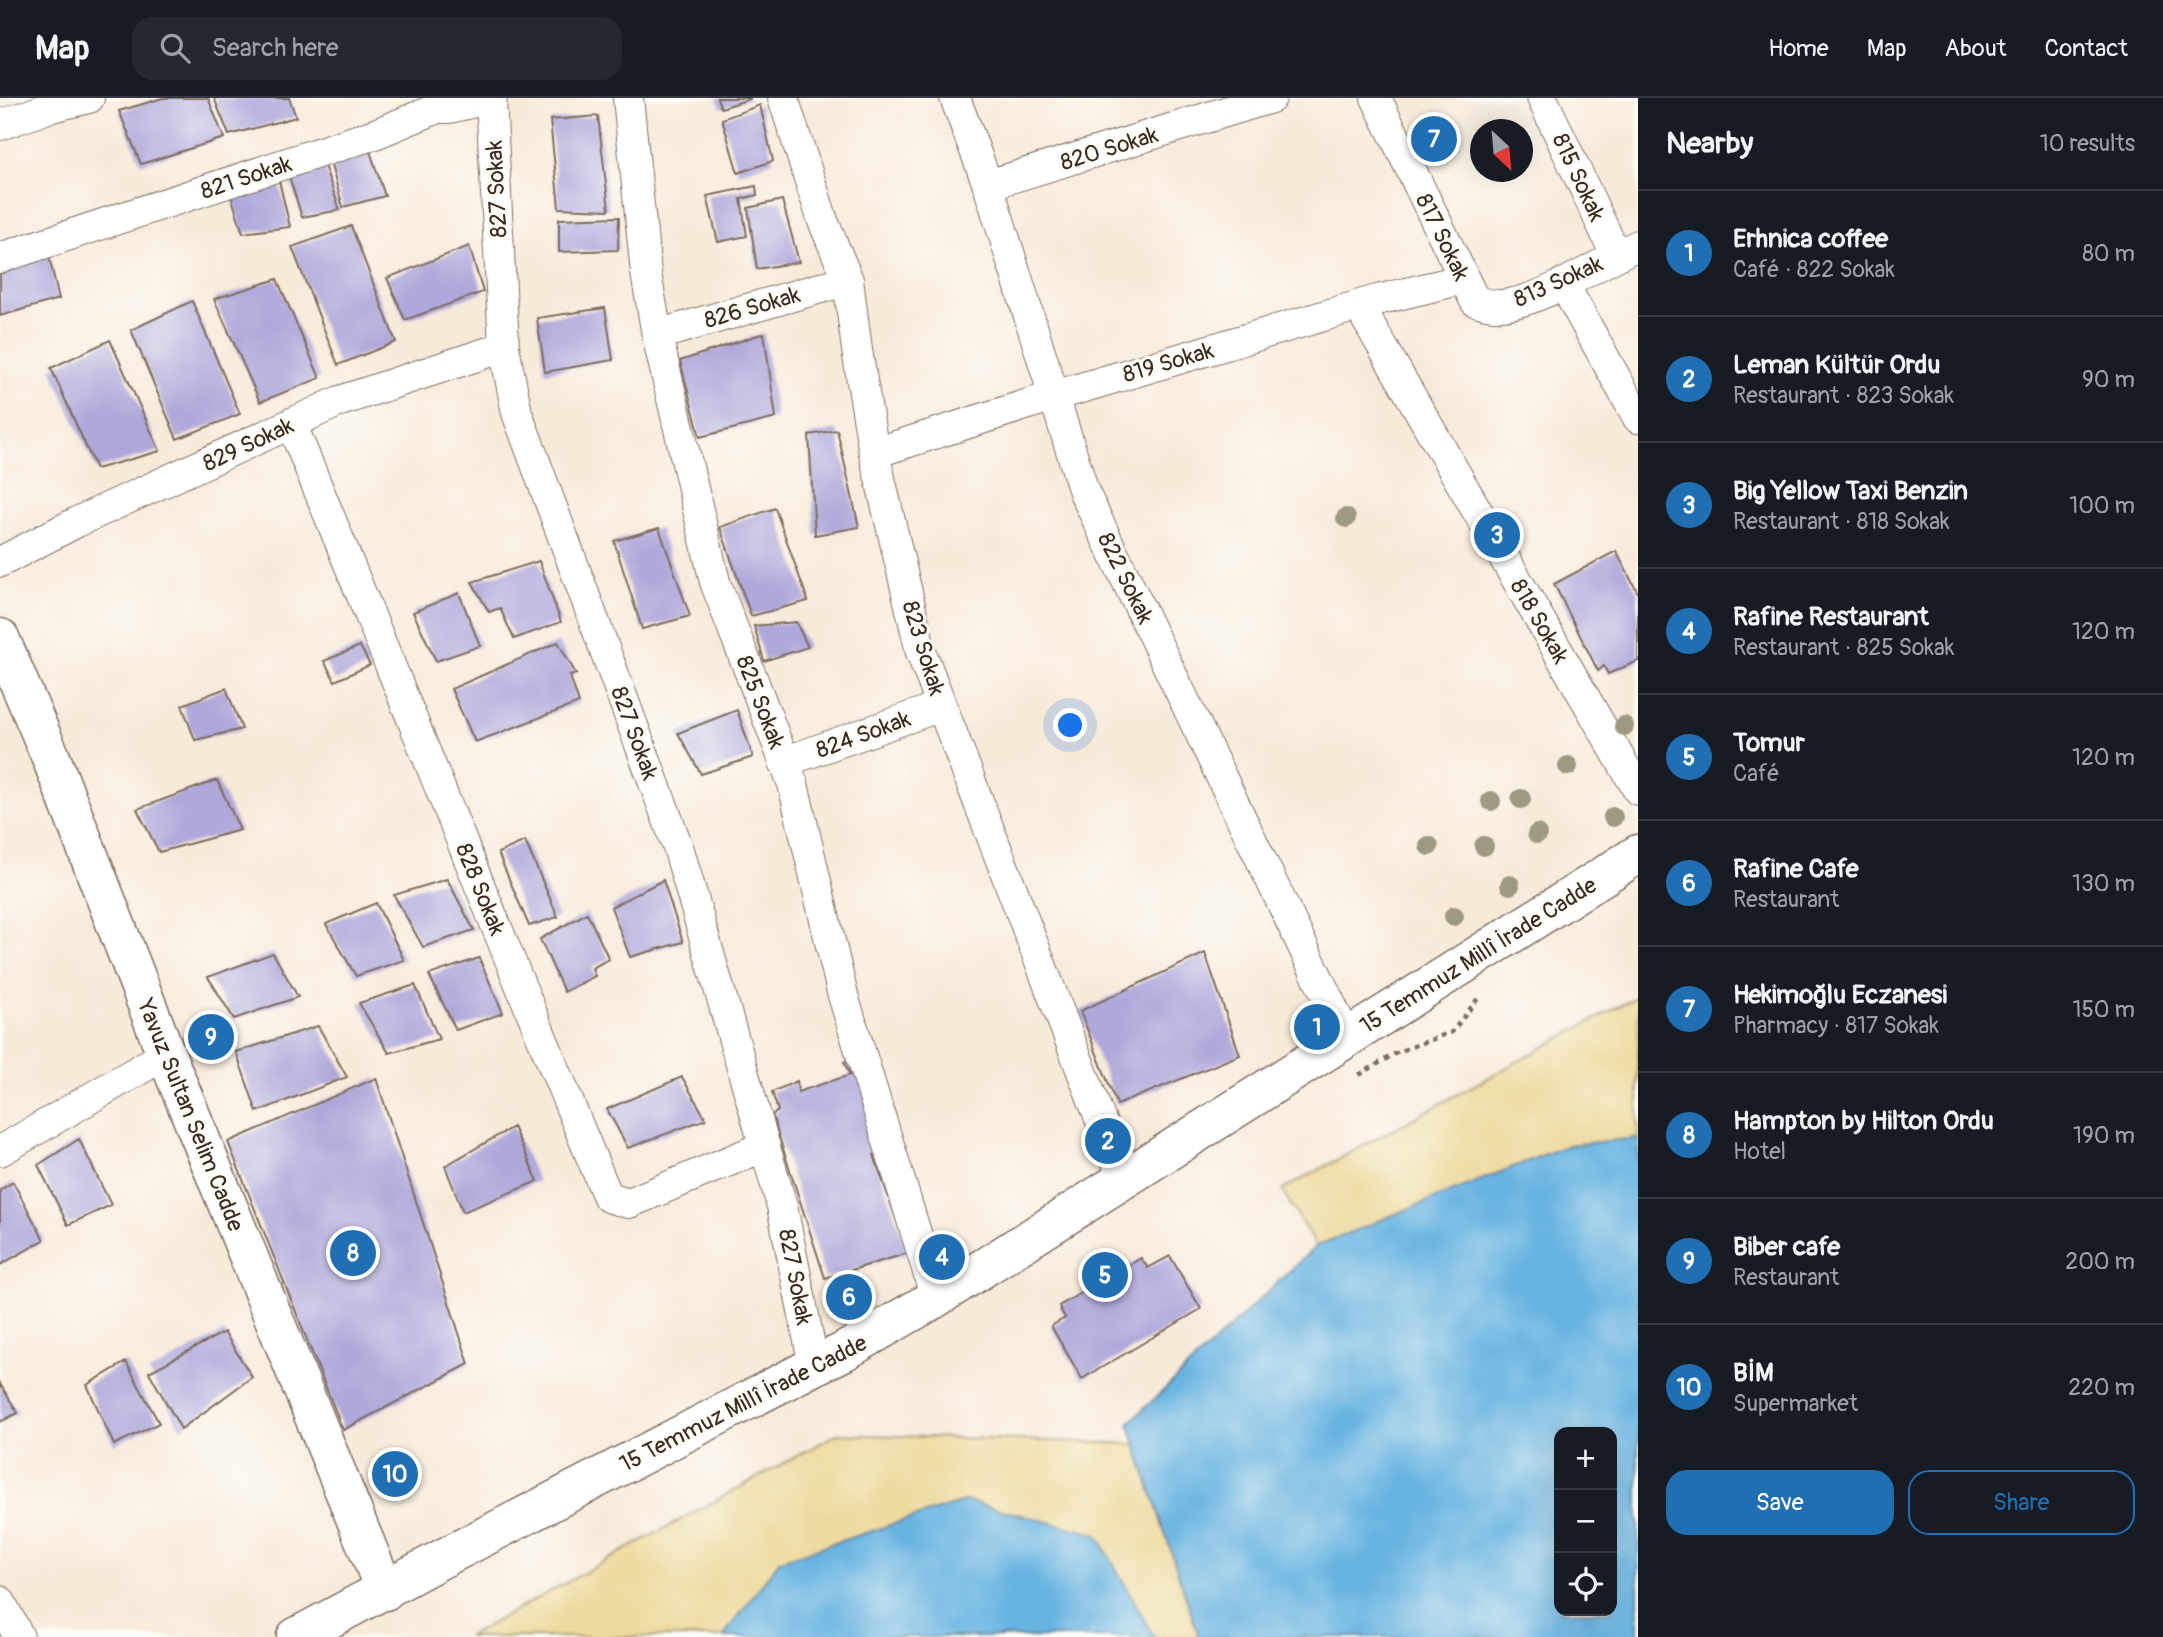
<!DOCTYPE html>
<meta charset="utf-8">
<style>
:root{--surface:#171b24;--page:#242831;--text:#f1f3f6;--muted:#9ea1a6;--line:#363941;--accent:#1f6fb2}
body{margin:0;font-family:Pangolin,sans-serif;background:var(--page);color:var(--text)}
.controls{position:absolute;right:21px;bottom:21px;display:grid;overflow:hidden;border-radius:14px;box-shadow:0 7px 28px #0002}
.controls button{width:63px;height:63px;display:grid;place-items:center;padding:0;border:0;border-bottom:2px solid var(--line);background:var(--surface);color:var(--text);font:35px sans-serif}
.compass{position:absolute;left:1470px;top:21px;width:63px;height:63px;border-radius:50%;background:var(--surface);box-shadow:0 7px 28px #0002;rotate:154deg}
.you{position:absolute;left:1071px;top:628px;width:24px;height:24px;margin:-18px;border:5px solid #fff;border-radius:50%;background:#1a73e8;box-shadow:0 0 0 10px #1a73e833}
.badge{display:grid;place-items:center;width:46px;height:46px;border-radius:50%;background:var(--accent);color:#fff;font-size:23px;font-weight:700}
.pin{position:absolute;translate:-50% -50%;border:4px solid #fff;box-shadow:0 2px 7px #0006}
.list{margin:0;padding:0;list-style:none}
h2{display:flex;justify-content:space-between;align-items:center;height:91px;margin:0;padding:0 28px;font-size:30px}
h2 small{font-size:23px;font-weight:400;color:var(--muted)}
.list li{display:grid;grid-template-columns:46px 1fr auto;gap:21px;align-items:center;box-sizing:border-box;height:126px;padding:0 28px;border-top:2px solid var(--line)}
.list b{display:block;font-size:26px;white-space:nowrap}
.list p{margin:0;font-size:23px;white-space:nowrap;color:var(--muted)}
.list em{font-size:23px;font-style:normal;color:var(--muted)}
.actions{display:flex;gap:14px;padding:21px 28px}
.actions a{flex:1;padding:16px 0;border:2px solid var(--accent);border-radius:21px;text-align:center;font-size:24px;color:var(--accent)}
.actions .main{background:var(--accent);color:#fff}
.icon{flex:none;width:38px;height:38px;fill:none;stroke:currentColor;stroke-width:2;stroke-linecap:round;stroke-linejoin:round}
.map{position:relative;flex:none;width:1638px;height:1539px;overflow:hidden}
header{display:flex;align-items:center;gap:42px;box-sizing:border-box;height:98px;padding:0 35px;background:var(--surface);border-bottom:2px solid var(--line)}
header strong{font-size:33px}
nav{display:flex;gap:38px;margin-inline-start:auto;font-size:24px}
.search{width:490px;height:63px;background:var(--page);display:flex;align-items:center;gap:18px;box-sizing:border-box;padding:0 24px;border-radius:21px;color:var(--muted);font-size:26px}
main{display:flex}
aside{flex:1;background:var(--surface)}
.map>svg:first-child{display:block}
.sand{fill:#eeda9e;stroke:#94825e;stroke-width:2}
.water{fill:#68b4e1;stroke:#526f80;stroke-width:2;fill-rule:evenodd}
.building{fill:#afa8da}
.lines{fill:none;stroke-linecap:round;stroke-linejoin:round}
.street-casing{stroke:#7d6d5f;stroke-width:32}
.secondary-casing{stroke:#7d6d5f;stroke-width:41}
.path{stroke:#7d6d5f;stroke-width:4.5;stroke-dasharray:5 5;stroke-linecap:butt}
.street{stroke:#fff;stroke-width:30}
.secondary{stroke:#fff;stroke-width:38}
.tree{fill:#9d9983}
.labels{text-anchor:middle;stroke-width:6;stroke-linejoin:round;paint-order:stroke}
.street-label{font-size:23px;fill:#3b2a1e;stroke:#fdfcf7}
</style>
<header>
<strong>Map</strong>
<div class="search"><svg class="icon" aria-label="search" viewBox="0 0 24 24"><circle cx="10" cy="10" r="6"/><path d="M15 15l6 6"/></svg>Search here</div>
<nav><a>Home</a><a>Map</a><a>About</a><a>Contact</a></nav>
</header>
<main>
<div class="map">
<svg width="1638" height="1539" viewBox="0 0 1638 1539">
<rect width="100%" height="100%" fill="#fdfcf7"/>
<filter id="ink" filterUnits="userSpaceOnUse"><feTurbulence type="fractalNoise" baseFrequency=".0143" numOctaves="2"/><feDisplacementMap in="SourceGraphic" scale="14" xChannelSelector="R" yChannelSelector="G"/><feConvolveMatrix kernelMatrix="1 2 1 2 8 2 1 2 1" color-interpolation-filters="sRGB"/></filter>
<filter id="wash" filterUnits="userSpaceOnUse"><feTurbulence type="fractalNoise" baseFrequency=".00686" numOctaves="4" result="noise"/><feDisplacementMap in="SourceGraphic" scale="28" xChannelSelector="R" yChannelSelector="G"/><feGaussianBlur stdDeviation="1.57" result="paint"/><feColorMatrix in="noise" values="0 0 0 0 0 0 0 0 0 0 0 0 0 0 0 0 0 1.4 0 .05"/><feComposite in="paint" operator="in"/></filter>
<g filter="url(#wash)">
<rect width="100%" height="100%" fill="#f8ead9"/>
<path class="sand" d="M1638 898V1040L1568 1047 1316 1148 1282 1092Z
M837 1336 1136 1346 1199 1539H1147L780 1462 723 1539H467Z"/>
<path class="water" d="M1638 1040V1539H1199L1129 1325 1316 1148 1568 1047ZM1559 1334H1612V1513H1559Z
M966 1403 1097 1436 1154 1539H723L780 1462Z"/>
<g id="blocks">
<path class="building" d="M163 0H208L224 40 141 66 119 13Z
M214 0H289L296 19 229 37Z
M717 0H750V1L721 10Z
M760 7 773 63 738 75 722 21Z
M598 18 609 112 559 110 550 22Z
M367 44 385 98 343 109 328 57Z
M321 59 340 112 302 119 286 69Z
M277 74 290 129 243 135 228 88Z
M756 88 757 97 741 101 747 138 718 144 707 98Z
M782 102 799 164 757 171 748 110Z
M619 119 618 152 559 154V121Z
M351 128 396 244 338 267 292 149Z
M469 148 483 194 405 222 387 180Z
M47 150 59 201 0 218V165Z
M277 181 320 280 260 304 214 201Z
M192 203 240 316 177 341 131 232Z
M605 210 613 262 545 274 537 220Z
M764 235 776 320 700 339 680 263Z
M110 242 160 353 96 371 51 270Z
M837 332 859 429 815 437 809 337Z
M775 410 808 503 751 518 720 429Z
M659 430 690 518 642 531 614 443Z
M1616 453 1638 495V563L1608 576 1604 568 1598 573 1554 486Z
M539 463 561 524 514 541 500 510 489 514 472 484Z
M459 495 480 548 436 563 413 514Z
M796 524 808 549 764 563 754 528Z
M558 544 576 576 570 578 579 605 475 644 451 591Z
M360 548 370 567 335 583 324 563Z
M226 590 242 631 195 642 182 607Z
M737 612 753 659 701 676 678 635Z
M217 682 240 732 159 754 137 711Z
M525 743 558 819 529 828 498 755Z
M447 781 474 832 423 849 394 797Z
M663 782 683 844 630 859 611 809Z
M376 805 404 862 356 878 326 826Z
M587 815 609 861 592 870 595 878 564 894 540 841Z
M273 855 298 899 234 921 208 879Z
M1205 855 1240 957 1117 1007 1080 913Z
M479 860 503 915 456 932 429 877Z
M415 887 439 941 389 955 359 905Z
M318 928 347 979 257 1014 236 954Z
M856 961 881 1055 874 1057 908 1155 825 1180 772 1017 778 1013 772 994 797 983 798 994 850 977 844 964Z
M682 979 706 1021 628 1050 607 1011Z
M376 980 469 1266 343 1332 228 1044Z
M513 1029 538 1083 463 1114 445 1068Z
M79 1041 111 1107 68 1127 38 1067Z
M13 1084 44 1142 0 1167V1092Z
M1170 1158 1201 1211 1082 1281 1051 1228 1065 1220 1059 1208 1141 1160 1148 1170Z
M224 1234 252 1279 181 1331 149 1274Z
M126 1264 159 1325 114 1347 87 1287Z
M0 1286 18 1315 0 1324Z"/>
</g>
</g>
<g filter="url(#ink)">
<use href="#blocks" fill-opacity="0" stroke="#7d6d5f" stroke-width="2"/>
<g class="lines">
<defs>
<path id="street" d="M491 0 504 249 517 315 679 752 782 1108 814 1268
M628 0 646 175 657 237 715 484 793 686 842 894 936 1200
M783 0 823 123 848 182 857 252 874 355 921 554 1124 1083
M955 0 988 87 1084 394 1347 940
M1376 0 1475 203C1484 205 1492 208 1502 207 1541 204 1601 164 1638 147
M1542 0 1616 157
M0 27 48 10 89 0
M988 87 1271 0
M0 160 375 36 438 10H450L492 0
M1563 185 1638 320
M1359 208 1638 692
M657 237 848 182
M291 325C398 583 500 842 608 1099L629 1105 765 1048
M874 355 1054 298 1377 202 1464 181
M0 464 77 424 340 303 504 249
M784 664 941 608
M0 1053 166 956
M0 1503 19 1539"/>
<path id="secondary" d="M0 540 50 657 166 956 385 1493
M296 1539 447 1458 814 1268 843 1254 936 1200 1638 756"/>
</defs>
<use href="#street" class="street-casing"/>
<use href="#secondary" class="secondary-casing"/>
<path class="path" d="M1359 977 1398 954 1452 934 1480 898"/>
<use href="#street" class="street"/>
<use href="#secondary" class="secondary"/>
</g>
<g class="tree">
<circle cx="1346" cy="420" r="10"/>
<circle cx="1624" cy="628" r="10"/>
<circle cx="1568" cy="668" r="10"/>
<circle cx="1521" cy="701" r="10"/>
<circle cx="1491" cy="703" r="10"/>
<circle cx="1613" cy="719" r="10"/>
<circle cx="1537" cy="736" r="10"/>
<circle cx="1429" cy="748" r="10"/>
<circle cx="1484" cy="748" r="10"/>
<circle cx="1510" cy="787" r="10"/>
<circle cx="1454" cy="818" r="10"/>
</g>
</g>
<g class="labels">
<g class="street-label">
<text transform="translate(1109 50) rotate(-17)" y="8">820 Sokak</text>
<text transform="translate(246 79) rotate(-18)" y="8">821 Sokak</text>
<text transform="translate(1579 79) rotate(65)" y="8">815 Sokak</text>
<text transform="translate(496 91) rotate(-93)" y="8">827 Sokak</text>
<text transform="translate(1443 139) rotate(64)" y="8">817 Sokak</text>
<text transform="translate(1558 183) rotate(-24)" y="8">813 Sokak</text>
<text transform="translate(752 209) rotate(-16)" y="8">826 Sokak</text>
<text transform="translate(1168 264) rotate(-16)" y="8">819 Sokak</text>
<text transform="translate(248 346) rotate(-25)" y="8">829 Sokak</text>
<text transform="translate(1126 480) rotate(64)" y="8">822 Sokak</text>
<text transform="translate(1540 523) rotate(60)" y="8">818 Sokak</text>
<text transform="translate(924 550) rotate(73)" y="8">823 Sokak</text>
<text transform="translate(761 604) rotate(69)" y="8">825 Sokak</text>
<text transform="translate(635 635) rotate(70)" y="8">827 Sokak</text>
<text transform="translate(863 636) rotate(-20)" y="8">824 Sokak</text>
<text transform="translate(481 791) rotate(68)" y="8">828 Sokak</text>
<text transform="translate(1478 857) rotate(-32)" y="8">15 Temmuz Millî İrade Cadde</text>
<text transform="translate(191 1017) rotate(68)" y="8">Yavuz Sultan Selim Cadde</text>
<text transform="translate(796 1179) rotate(79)" y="8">827 Sokak</text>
<text transform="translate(743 1305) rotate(-27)" y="8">15 Temmuz Millî İrade Cadde</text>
</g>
</g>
</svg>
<div class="controls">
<button>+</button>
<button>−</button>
<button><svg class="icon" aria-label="locate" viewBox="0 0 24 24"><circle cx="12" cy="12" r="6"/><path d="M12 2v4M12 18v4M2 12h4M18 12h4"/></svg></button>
</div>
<svg class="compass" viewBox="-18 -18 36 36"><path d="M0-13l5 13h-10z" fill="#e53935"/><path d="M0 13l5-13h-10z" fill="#9ea1a6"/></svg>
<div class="you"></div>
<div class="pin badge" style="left:1317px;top:929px">1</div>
<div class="pin badge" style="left:1108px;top:1043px">2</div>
<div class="pin badge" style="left:1497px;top:437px">3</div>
<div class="pin badge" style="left:942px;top:1159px">4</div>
<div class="pin badge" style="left:1105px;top:1177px">5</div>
<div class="pin badge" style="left:849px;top:1199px">6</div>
<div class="pin badge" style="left:1434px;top:41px">7</div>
<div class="pin badge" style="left:353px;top:1155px">8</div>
<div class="pin badge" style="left:211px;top:939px">9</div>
<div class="pin badge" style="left:395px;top:1376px">10</div>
</div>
<aside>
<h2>Nearby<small>10 results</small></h2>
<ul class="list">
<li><span class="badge">1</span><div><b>Erhnica coffee</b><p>Café · 822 Sokak</p></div><em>80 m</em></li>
<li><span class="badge">2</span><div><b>Leman Kültür Ordu</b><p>Restaurant · 823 Sokak</p></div><em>90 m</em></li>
<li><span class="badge">3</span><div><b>Big Yellow Taxi Benzin</b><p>Restaurant · 818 Sokak</p></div><em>100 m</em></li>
<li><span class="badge">4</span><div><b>Rafine Restaurant</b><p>Restaurant · 825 Sokak</p></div><em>120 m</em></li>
<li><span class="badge">5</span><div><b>Tomur</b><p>Café</p></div><em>120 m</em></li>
<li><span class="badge">6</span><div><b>Rafine Cafe</b><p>Restaurant</p></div><em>130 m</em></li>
<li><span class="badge">7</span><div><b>Hekimoğlu Eczanesi</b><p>Pharmacy · 817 Sokak</p></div><em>150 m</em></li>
<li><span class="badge">8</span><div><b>Hampton by Hilton Ordu</b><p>Hotel</p></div><em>190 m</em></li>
<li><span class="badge">9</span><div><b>Biber cafe</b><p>Restaurant</p></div><em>200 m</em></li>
<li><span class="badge">10</span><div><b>BİM</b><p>Supermarket</p></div><em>220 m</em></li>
</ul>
<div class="actions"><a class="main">Save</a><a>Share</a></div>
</aside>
</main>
